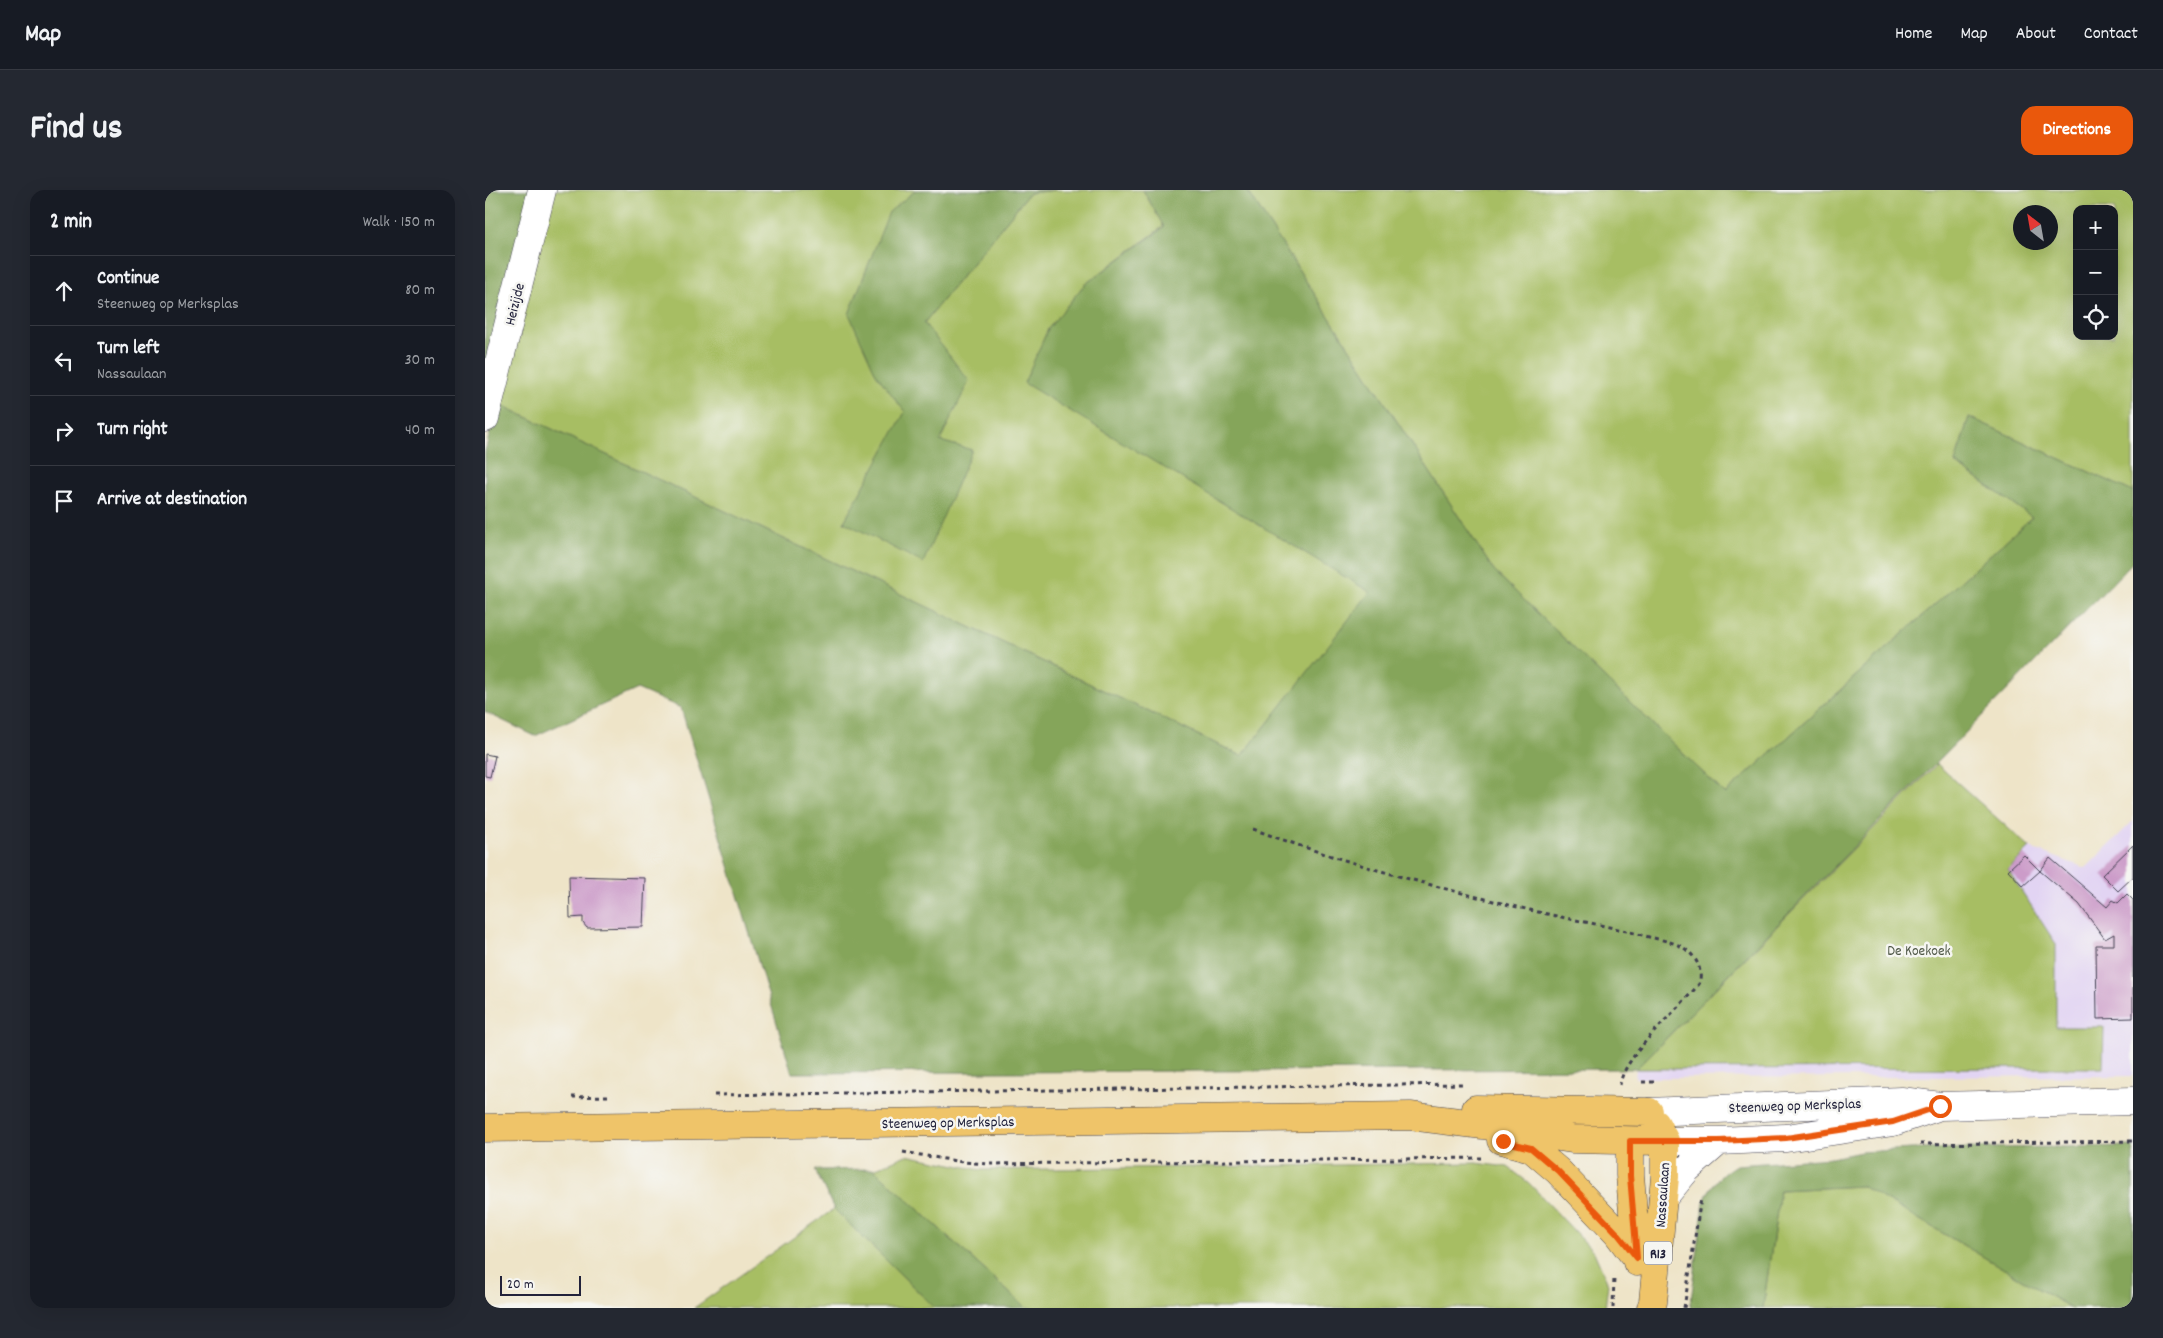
<!DOCTYPE html>
<meta charset="utf-8">
<style>
:root{--surface:#171b24;--page:#242831;--text:#f1f3f6;--muted:#9ea1a6;--line:#363941;--accent:#ea580c}
body{margin:0;font-family:Dekko,sans-serif;background:var(--page);color:var(--text)}
.controls{position:absolute;right:15px;top:15px;display:grid;overflow:hidden;border-radius:10px;box-shadow:0 5px 20px #0002}
.controls button{width:45px;height:45px;display:grid;place-items:center;padding:0;border:0;border-bottom:1px solid var(--line);background:var(--surface);color:var(--text);font:25px sans-serif}
.compass{position:absolute;left:1528px;top:15px;width:45px;height:45px;border-radius:50%;background:var(--surface);box-shadow:0 5px 20px #0002;rotate:329deg}
.scale{position:absolute;left:15px;bottom:12px;width:81px;box-sizing:border-box;padding-left:5px;border:2px solid #22223b;border-top:0;font-size:14px;line-height:18px;white-space:nowrap;color:#22223b;-webkit-text-stroke:4px #f6f6f2;paint-order:stroke}
.stop{position:absolute;width:15px;height:15px;margin:-11px;border:4px solid #ea580c;border-radius:50%;background:#fff}
.stop.end{background:#ea580c;border-color:#fff;box-shadow:0 1px 5px #0008}
.list{margin:0;padding:0;list-style:none}
h2{display:flex;justify-content:space-between;align-items:center;height:65px;margin:0;padding:0 20px;font-size:21px}
h2 small{font-size:16px;font-weight:400;color:var(--muted)}
.list li{display:grid;grid-template-columns:32px 1fr auto;gap:15px;align-items:center;box-sizing:border-box;height:70px;padding:0 20px;border-top:1px solid var(--line)}
.list b{display:block;font-size:19px;white-space:nowrap}
.list p{margin:0;font-size:16px;white-space:nowrap;color:var(--muted)}
.list em{font-size:16px;font-style:normal;color:var(--muted)}
.icon{flex:none;width:28px;height:28px;fill:none;stroke:currentColor;stroke-width:2;stroke-linecap:round;stroke-linejoin:round}
.map{position:relative;flex:none;width:1648px;height:1118px;overflow:hidden;border-radius:15px}
header{display:flex;align-items:center;gap:30px;box-sizing:border-box;height:70px;padding:0 25px;background:var(--surface);border-bottom:1px solid var(--line)}
header strong{font-size:24px}
nav{display:flex;gap:28px;margin-inline-start:auto;font-size:18px}
.intro{display:flex;align-items:center;justify-content:space-between;box-sizing:border-box;height:120px;padding:0 30px}
h1{margin:0;font-size:35px}
.button{padding:12px 22px;border-radius:15px;background:var(--accent);color:#fff;font-size:18px;font-weight:700}
main{display:flex;gap:30px;padding:0 30px}
aside{flex:1;background:var(--surface);border-radius:15px;box-shadow:0 5px 20px #0002}
.map>svg:first-child{display:block}
.built{fill:#e2d4f3}
.green{fill:#a7be64;stroke:#647050;fill-rule:evenodd}
.forest{fill:#85a55a;stroke:#54644a}
.building{fill:#cc9cc9}
.lines{fill:none;stroke-linecap:round;stroke-linejoin:round}
.minor-casing{stroke:#413f50;stroke-width:29}
.major-casing{stroke:#413f50;stroke-width:29}
.path{stroke:#413f50;stroke-width:3;stroke-dasharray:4 4;stroke-linecap:butt}
.minor{stroke:#fff;stroke-width:28}
.major{stroke:#efc469;stroke-width:28}
.route{stroke:#ea580c;stroke-width:6}
.labels{text-anchor:middle;stroke-width:5;stroke-linejoin:round;paint-order:stroke}
.shield{fill:#f6f6f2;stroke:#626272;stroke-width:1}
.shield-label{font-size:14px;font-weight:bold;fill:#22223b}
.street-label{font-size:15px;fill:#22223b;stroke:#f6f6f2}
.park-label{font-size:15px;fill:#515949;stroke:#f6f6f2}
</style>
<header>
<strong>Map</strong>
<nav><a>Home</a><a>Map</a><a>About</a><a>Contact</a></nav>
</header>
<div class="intro"><h1>Find us</h1><a class="button">Directions</a></div>
<main>
<aside>
<h2>2 min<small>Walk · 150 m</small></h2>
<ul class="list">
<li><svg class="icon" aria-label="ahead" viewBox="0 0 24 24"><path d="M12 20V5M6 11l6-6 6 6"/></svg><div><b>Continue</b><p>Steenweg op Merksplas</p></div><em>80 m</em></li>
<li><svg class="icon" aria-label="left" viewBox="0 0 24 24"><path d="M17 20v-9H6M10 6l-5 5 5 5"/></svg><div><b>Turn left</b><p>Nassaulaan</p></div><em>30 m</em></li>
<li><svg class="icon" aria-label="right" viewBox="0 0 24 24"><path d="M7 20v-9h11M14 6l5 5-5 5"/></svg><div><b>Turn right</b></div><em>40 m</em></li>
<li><svg class="icon" aria-label="arrive" viewBox="0 0 24 24"><path d="M6 21V4h12l-3 4 3 4H6"/></svg><div><b>Arrive at destination</b></div></li>
</ul>
</aside>
<div class="map">
<svg width="1648" height="1118" viewBox="0 0 1648 1118">
<rect width="100%" height="100%" fill="#f6f6f2"/>
<filter id="ink" filterUnits="userSpaceOnUse"><feTurbulence type="fractalNoise" baseFrequency=".02" numOctaves="2"/><feDisplacementMap in="SourceGraphic" scale="10" xChannelSelector="R" yChannelSelector="G"/><feConvolveMatrix kernelMatrix="1 2 1 2 8 2 1 2 1" color-interpolation-filters="sRGB"/></filter>
<filter id="wash" filterUnits="userSpaceOnUse"><feTurbulence type="fractalNoise" baseFrequency=".0096" numOctaves="4" result="noise"/><feDisplacementMap in="SourceGraphic" scale="20" xChannelSelector="R" yChannelSelector="G"/><feGaussianBlur stdDeviation="1.12" result="paint"/><feColorMatrix in="noise" values="0 0 0 0 0 0 0 0 0 0 0 0 0 0 0 0 0 1.4 0 .05"/><feComposite in="paint" operator="in"/></filter>
<g filter="url(#wash)">
<rect width="100%" height="100%" fill="#eee4c8"/>
<path class="built" d="M1452 574 1545 658 1601 678 1648 631V886L1150 888 1151 879Z"/>
<path class="green" d="M65 0H431L404 23 391 184 421 222 359 332 486 260 455 251 483 191 439 133 544 3 571 0H658L679 36 599 95 563 139 540 193 886 402 757 566 12 213Z
M762 0H1648V302L1484 227 1470 273 1547 327 1240 604 1009 381ZM1592 19H1629V146H1592ZM1536 22H1566V52H1536Z
M1452 574 1545 658 1523 680 1571 754V837H1619L1618 878 1151 879Z
M421 965 496 980 991 973 1023 977 1044 993 1109 1062 1123 1094 1120 1118H541L389 979Z
M1377 996 1586 1118H1278L1295 1000Z
M349 1019 450 1118H209Z"/>
<path class="forest" d="M0 0H47L0 185Z
M431 0H571L544 3 439 133 484 191 455 251 487 260 438 373 359 332 420 222 391 184 364 124 404 22Z
M658 0H762L1009 381 1240 604 1547 327 1470 273 1484 227 1648 302V372L1151 879 307 883 196 518 152 499 50 546 0 522V262L12 213 757 566 885 402 539 193 563 139 599 95 679 37Z
M1648 956V1118H1586L1377 996 1295 1000 1278 1118H1205L1219 1012C1225 995 1236 984 1251 975L1346 968 1376 962 1426 959Z
M389 979 541 1118H450L349 1019 330 980Z"/>
<g id="blocks">
<path class="building" d="M0 564 10 566 5 587 0 586Z
M1648 655V687L1633 701 1617 685Z
M1539 665 1555 681 1565 668 1622 717 1628 710 1633 713 1642 704 1648 710V828L1612 829 1611 755H1629V744L1620 749 1594 714 1555 681 1538 696 1523 680Z
M84 686 160 688 158 737 102 738 98 733V727L85 728Z"/>
</g>
</g>
<g filter="url(#ink)">
<use href="#blocks" fill-opacity="0" stroke="#413f50" stroke-width="1"/>
<g class="lines">
<defs>
<path id="minor" d="M0 228 57 0
M1164 922 1416 911 1455 916 1648 911
M1180 951H1234L1301 948 1408 932 1449 918
M1178 1008 1202 979 1234 951"/>
<path id="major" d="M991 919 1164 922
M0 938 925 926 998 935 1087 949 1180 951
M1016 950 1046 958 1073 981 1132 1043 1151 1068
M1145 951V985L1152 1072
M1166 1118 1168 1112 1180 987V951L1171 934"/>
</defs>
<use href="#minor" class="minor-casing"/>
<use href="#major" class="major-casing"/>
<path class="path" d="M768 639C859 673 954 698 1049 721 1087 730 1126 736 1164 747 1173 749 1184 751 1193 755 1209 762 1219 778 1214 794 1194 819 1138 866 1135 895
M1157 892H1170
M229 905 978 894
M87 907 123 906
M1435 954 1648 951
M418 962 477 972 504 974 996 968
M1128 1118 1129 1087
M1199 1118 1216 1008"/>
<use href="#minor" class="minor"/>
<use href="#major" class="major"/>
</g>
</g>
<g class="lines" filter="url(#ink)">
<path class="route" d="M1018 951 1046 958 1073 981 1132 1043 1152 1068 1145 986V951H1234L1301 948 1408 932 1455 916"/>
</g>
<g class="labels">
<rect class="shield" x="1159" y="1051.5" width="28" height="23" rx="4"/>
<g class="shield-label">
<text x="1173" y="1068">R13</text>
</g>
<g class="street-label">
<text transform="translate(29 114) rotate(-76)" y="5">Heizijde</text>
<text transform="translate(1310 915) rotate(-2)" y="5">Steenweg op Merksplas</text>
<text transform="translate(463 932) rotate(-1)" y="5">Steenweg op Merksplas</text>
<text transform="translate(1177 1005) rotate(-86)" y="5">Nassaulaan</text>
</g>
<g class="park-label">
<text x="1434" y="765">De Koekoek</text>
</g>
</g>
</svg>
<div class="controls">
<button>+</button>
<button>−</button>
<button><svg class="icon" aria-label="locate" viewBox="0 0 24 24"><circle cx="12" cy="12" r="6"/><path d="M12 2v4M12 18v4M2 12h4M18 12h4"/></svg></button>
</div>
<svg class="compass" viewBox="-18 -18 36 36"><path d="M0-13l5 13h-10z" fill="#e53935"/><path d="M0 13l5-13h-10z" fill="#9ea1a6"/></svg>
<div class="scale">20 m</div>
<div class="stop" style="left:1455px;top:916px"></div>
<div class="stop end" style="left:1018px;top:951px"></div>
</div>
</main>
